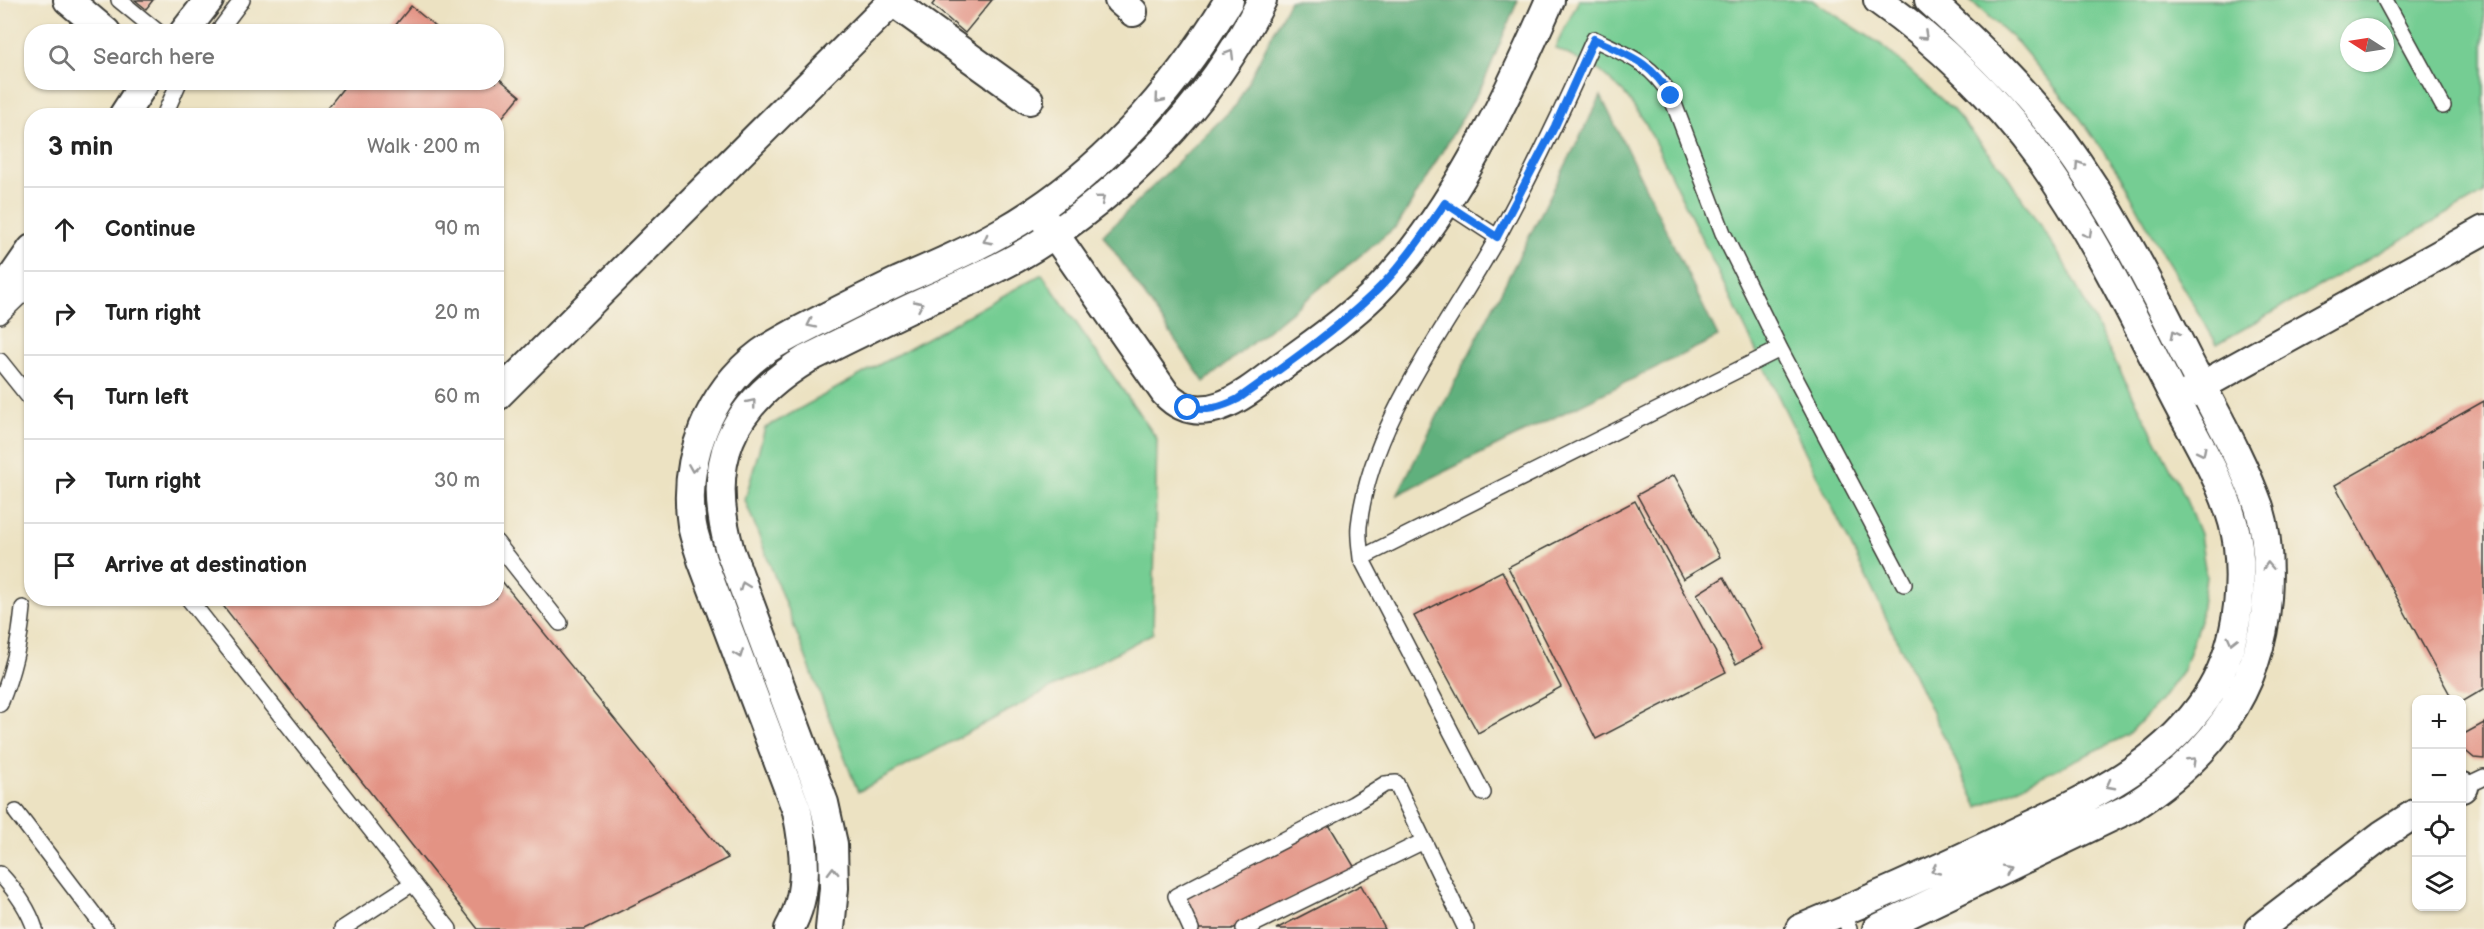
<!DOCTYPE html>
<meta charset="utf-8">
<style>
:root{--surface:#fff;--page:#f6f6f6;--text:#222;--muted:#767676;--line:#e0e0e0}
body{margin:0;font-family:"Balsamiq Sans",sans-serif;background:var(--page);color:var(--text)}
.controls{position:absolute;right:18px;bottom:18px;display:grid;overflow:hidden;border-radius:12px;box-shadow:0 2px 4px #0004}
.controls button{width:54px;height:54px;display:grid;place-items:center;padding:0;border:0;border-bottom:2px solid var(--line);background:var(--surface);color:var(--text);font:30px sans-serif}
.compass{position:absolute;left:2340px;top:18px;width:54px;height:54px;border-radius:50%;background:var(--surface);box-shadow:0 2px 4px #0004;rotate:282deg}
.stop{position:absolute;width:18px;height:18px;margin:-14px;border:4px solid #1a73e8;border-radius:50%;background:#fff}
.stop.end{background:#1a73e8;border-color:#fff;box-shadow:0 2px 6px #0008}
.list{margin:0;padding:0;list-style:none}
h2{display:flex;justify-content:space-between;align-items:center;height:78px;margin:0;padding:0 24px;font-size:26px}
h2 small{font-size:20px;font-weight:400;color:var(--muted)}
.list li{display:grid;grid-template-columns:39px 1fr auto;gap:18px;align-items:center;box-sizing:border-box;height:84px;padding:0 24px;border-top:2px solid var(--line)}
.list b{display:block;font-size:22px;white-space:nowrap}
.list em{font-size:20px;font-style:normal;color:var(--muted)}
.icon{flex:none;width:33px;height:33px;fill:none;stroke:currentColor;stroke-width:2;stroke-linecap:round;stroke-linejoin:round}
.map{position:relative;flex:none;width:2484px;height:929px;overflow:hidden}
.search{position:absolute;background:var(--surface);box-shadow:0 2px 4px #0004;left:24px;top:24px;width:480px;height:66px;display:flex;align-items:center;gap:15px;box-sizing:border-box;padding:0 21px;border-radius:24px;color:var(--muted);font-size:22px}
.panel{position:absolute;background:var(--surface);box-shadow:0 2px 4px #0004;left:24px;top:108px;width:480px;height:498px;border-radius:24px}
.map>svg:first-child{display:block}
.green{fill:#75cd93;stroke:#487458;stroke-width:1.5;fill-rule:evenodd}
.forest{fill:#60b07d;stroke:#3e664c;stroke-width:1.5}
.building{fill:#e39384}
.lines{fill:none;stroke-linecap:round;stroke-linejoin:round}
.service-casing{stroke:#3b3a35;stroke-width:18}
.minor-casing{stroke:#3b3a35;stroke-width:32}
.service{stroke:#fff;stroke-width:15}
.minor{stroke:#fff;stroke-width:28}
.oneway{stroke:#999}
.route{stroke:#1a73e8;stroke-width:8}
</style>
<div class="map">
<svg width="2484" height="929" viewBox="0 0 2484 929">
<rect width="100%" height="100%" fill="#f7f3e8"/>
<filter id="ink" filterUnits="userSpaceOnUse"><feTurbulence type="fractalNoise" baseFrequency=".0167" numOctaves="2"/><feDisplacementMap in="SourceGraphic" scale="12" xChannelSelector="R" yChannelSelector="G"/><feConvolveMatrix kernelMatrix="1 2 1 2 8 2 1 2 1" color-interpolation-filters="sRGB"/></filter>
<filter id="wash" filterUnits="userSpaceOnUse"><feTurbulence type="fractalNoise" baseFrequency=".008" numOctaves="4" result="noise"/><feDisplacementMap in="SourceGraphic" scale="24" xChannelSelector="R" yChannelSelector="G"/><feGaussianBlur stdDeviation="1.35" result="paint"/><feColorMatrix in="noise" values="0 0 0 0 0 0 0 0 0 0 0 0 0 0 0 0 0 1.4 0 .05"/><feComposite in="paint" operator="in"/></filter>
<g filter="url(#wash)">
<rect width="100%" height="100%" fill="#ece2c2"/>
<path class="green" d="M1579 0H1812L1882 45 1953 110 2005 172 2063 261 2182 490 2200 534 2206 576 2200 620 2183 670 2159 702 2128 735 1978 807 1645 122 1623 92 1600 71 1555 48Z
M1970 0H2484V193L2217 344 2162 253 2121 177 2080 118 2018 43ZM2349 27H2385V63H2349Z
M1042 274 1157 439 1153 633 858 792 745 500 765 428Z"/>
<path class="forest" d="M1290 0H1518L1484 82 1398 225 1204 382 1103 235 1236 105Z
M1601 96 1718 337 1397 495Z"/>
<g id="blocks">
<path class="building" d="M135 0H153L146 9Z
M936 0H992L965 33 932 5Z
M411 6 442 32H390Z
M496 76 520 96 496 125V116H321L348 82H496Z
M2484 401V689L2462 702V700H2453L2335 485Z
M1674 475 1720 557 1683 579 1637 495Z
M1635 501 1726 672 1596 739 1508 567Z
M1502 571 1561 687 1478 733 1414 616Z
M496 574 728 858 585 929H478L217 598H496Z
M1724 577 1763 649 1736 664 1697 594Z
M2484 723V759L2474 758 2462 748V735Z
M1328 823 1355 868 1232 929H1198L1182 898Z
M1361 885 1385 929H1276Z"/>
</g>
</g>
<g filter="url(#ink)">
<use href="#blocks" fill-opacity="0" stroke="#3b3a35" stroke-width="1.5"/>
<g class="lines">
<defs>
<path id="service" d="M119 0 158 32
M2385 0 2443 106
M218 32 242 0
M164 116 179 82
M1445 203 1497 237
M0 316 32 285
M0 361 32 401
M496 542 560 623
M1361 558 1780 349
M188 598 449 929
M0 704C13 672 20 642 23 608
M2463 787 2484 777
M1483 793 1361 558C1360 548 1358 536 1359 526 1370 423 1447 328 1496 240 1532 174 1564 107 1594 39 1629 56 1650 62 1671 96L1723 233 1780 349 1904 584
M16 812 105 929
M0 874C15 890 28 907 35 929
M1842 912 1849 929
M342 929 413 883
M1191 929 1176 896 1353 804 1385 784 1396 783 1466 929
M1244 929 1424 841"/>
<path id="minor" d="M68 0 106 32
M890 0 1029 100
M1119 0 1133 12
M184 32 209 0
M123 116 145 82
M1044 219 1165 393C1200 430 1242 397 1273 373 1306 348 1343 324 1373 295 1450 219 1507 98 1550 0
M0 295 32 249
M2187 394 2484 230
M496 397 894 0
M2462 788 2463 787
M789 929C810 893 805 850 797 811L702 560C699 549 694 537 692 525 682 460 709 392 761 353 771 346 782 340 793 334 828 316 863 298 899 281 934 266 969 251 1002 232 1099 177 1172 94 1229 0
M830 929 834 888 833 844 824 803 730 551C705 462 729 407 807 359 842 342 877 324 913 307 948 291 983 276 1016 258 1116 201 1211 104 1262 0
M1800 929C1868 901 1935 871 2002 839 2074 804 2151 774 2200 707 2234 662 2244 601 2238 546 2231 494 2198 444 2174 397 2133 316 2093 233 2040 159 1997 100 1938 42 1878 0
M1877 929 2130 808C2209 758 2260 694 2267 598 2269 569 2268 536 2259 507 2239 451 2207 399 2181 346 2146 276 2109 204 2062 140 2024 89 1976 43 1929 0
M2259 929 2382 835 2416 813"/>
</defs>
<use href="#service" class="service-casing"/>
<use href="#minor" class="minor-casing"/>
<use href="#service" class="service"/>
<use href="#minor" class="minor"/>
</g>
<defs><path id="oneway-chevron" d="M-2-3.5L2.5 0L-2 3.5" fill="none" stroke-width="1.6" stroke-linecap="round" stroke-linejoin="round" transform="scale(1.5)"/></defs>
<g class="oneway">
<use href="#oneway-chevron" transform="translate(1924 36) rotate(43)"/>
<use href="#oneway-chevron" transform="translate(1230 54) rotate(-59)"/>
<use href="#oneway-chevron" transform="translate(1159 99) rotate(130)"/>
<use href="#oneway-chevron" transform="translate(2079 165) rotate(-124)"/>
<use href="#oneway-chevron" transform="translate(1101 199) rotate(-40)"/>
<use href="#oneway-chevron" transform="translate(2088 234) rotate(60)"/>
<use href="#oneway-chevron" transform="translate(987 240) rotate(152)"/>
<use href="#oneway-chevron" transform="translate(919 305) rotate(-25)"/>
<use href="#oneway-chevron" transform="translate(811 324) rotate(154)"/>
<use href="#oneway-chevron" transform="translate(2175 334) rotate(-117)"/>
<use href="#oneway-chevron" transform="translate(752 403) rotate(-51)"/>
<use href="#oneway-chevron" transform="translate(2202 452) rotate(63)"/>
<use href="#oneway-chevron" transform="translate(693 468) rotate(99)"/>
<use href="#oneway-chevron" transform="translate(2268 566) rotate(-93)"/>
<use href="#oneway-chevron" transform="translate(744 586) rotate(-111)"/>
<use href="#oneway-chevron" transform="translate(2232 640) rotate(104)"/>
<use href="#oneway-chevron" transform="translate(739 654) rotate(69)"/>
<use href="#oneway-chevron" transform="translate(2192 761) rotate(-44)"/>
<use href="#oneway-chevron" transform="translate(2110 785) rotate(152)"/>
<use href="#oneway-chevron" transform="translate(2006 869) rotate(-26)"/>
<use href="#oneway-chevron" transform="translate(1935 870) rotate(155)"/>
<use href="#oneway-chevron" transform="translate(833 871) rotate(-91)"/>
</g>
</g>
<g class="lines" filter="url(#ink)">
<path class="route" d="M1188 408C1207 411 1220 408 1238 399 1283 367 1331 334 1371 296 1400 269 1423 235 1445 203L1497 237 1555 126 1594 39C1629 56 1650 61 1671 96"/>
</g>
</svg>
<div class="controls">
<button>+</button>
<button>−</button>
<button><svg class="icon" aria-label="locate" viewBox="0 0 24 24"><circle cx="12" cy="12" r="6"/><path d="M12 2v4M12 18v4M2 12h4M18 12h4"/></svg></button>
<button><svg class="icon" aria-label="layers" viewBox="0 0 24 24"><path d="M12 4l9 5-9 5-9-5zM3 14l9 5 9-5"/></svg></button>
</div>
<svg class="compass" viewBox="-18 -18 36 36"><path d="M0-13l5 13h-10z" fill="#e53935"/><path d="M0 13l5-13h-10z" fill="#767676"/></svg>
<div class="stop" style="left:1188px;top:408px"></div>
<div class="stop end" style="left:1671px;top:96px"></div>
<div class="search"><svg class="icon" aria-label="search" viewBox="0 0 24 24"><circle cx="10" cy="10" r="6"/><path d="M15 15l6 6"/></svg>Search here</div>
<section class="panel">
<h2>3 min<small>Walk · 200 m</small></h2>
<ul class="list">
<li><svg class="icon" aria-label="ahead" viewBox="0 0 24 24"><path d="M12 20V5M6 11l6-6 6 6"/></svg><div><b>Continue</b></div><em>90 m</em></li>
<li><svg class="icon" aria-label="right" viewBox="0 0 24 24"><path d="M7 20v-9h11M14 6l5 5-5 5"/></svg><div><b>Turn right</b></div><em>20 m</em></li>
<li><svg class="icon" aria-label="left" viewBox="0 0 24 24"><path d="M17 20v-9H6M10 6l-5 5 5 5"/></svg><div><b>Turn left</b></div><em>60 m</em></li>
<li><svg class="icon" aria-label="right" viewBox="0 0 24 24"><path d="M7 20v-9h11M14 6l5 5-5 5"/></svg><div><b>Turn right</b></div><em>30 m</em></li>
<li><svg class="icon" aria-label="arrive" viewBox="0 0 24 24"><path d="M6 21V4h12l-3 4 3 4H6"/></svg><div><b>Arrive at destination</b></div></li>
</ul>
</section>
</div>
